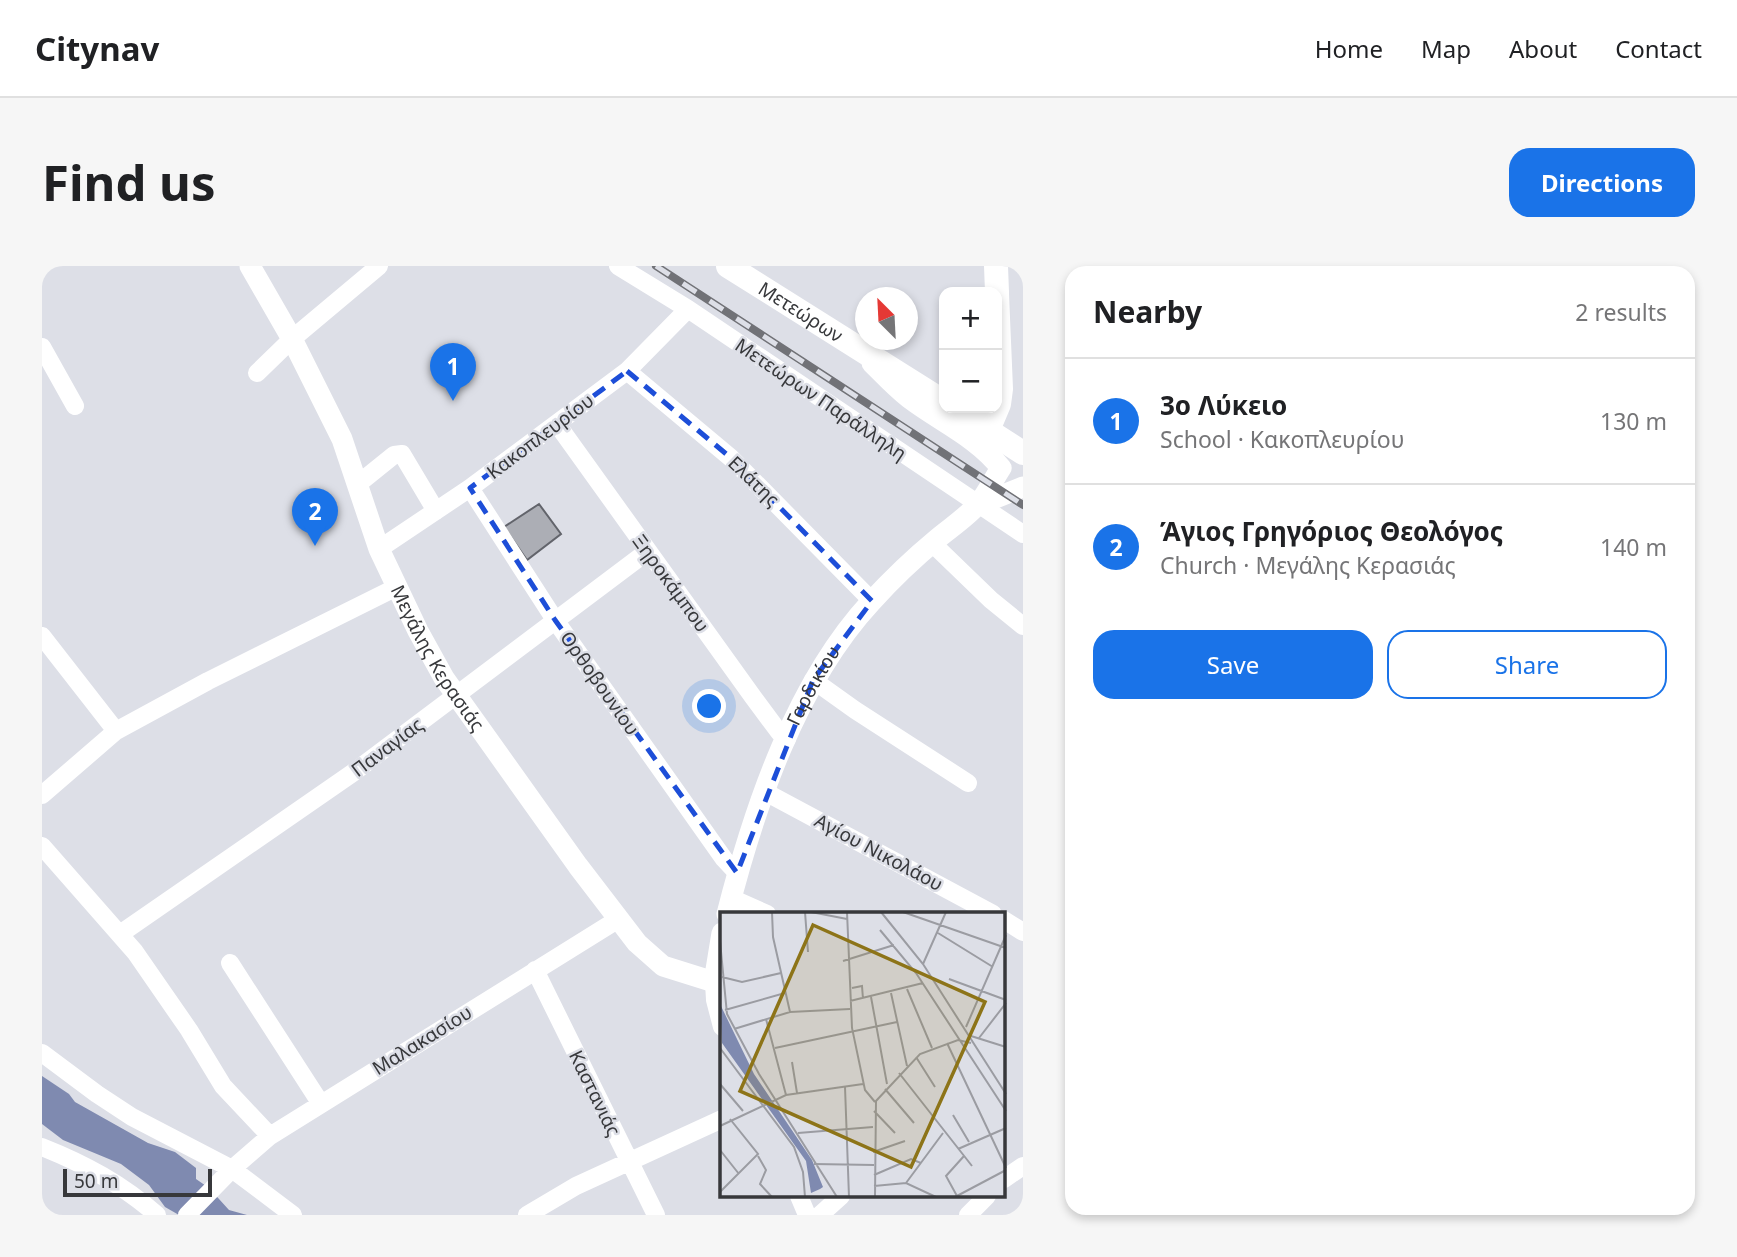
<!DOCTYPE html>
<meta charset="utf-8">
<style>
:root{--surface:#fff;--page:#f6f6f6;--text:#202124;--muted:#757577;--line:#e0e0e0;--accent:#1a73e8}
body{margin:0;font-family:"Noto Sans",sans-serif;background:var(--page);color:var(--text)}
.controls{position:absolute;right:21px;top:21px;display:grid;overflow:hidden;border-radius:14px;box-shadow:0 4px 10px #0003}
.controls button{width:63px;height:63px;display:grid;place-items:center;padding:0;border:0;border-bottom:2px solid var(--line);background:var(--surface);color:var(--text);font:35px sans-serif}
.compass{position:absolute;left:813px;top:21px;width:63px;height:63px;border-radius:50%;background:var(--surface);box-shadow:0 4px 10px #0003;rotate:336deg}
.scale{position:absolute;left:21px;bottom:18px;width:149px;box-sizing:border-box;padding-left:7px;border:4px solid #37383b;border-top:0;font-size:19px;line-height:24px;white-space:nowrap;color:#37383b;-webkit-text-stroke:5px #dddfe7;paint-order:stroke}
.you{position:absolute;left:668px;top:441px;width:24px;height:24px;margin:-18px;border:5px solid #fff;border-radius:50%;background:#1a73e8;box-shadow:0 0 0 10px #1a73e833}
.badge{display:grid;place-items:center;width:46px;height:46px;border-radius:50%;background:var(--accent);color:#fff;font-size:23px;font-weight:700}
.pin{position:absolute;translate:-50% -58px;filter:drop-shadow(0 2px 4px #0008)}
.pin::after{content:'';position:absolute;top:37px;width:24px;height:21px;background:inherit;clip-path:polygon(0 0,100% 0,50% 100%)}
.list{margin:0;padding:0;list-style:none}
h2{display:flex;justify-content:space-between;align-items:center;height:91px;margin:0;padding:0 28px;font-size:30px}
h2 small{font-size:23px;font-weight:400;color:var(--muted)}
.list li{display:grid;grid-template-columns:46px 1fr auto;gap:21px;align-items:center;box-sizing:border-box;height:126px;padding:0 28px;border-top:2px solid var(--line)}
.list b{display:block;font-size:26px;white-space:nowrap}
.list p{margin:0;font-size:23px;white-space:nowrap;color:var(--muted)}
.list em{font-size:23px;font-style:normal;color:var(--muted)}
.actions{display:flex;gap:14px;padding:21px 28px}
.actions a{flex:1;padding:16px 0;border:2px solid var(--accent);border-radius:21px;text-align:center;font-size:24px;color:var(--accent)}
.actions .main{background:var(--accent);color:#fff}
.map{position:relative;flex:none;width:981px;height:949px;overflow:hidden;border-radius:21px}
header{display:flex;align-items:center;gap:42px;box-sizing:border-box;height:98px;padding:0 35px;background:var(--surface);border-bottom:2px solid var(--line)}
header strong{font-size:33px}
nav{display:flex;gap:38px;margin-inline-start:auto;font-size:24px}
.intro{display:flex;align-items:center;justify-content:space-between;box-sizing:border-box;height:168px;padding:0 42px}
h1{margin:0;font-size:49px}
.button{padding:18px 32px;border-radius:21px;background:var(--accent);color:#fff;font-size:24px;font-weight:700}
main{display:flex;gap:42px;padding:0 42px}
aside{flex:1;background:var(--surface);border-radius:21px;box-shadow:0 4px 10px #0003}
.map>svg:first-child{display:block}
.water{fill:#7f8ab0}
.building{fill:#acaeb5;stroke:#62646b;stroke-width:2}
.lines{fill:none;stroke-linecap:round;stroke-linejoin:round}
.minor{stroke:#fff;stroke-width:18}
.tertiary{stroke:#fff;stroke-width:21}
.secondary{stroke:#fff;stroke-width:24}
.rail-casing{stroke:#717277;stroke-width:8}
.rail{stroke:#dddfe7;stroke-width:5;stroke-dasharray:16;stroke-linecap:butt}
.marked{fill:none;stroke:#1d4ed8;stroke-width:5;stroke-dasharray:14 9;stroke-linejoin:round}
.labels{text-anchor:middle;stroke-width:5;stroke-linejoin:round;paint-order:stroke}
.street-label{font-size:19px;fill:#37383b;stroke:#dddfe7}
.inset-road{fill:none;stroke:#9b9ca2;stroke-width:2}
.view{fill:#8d7418;fill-opacity:0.15;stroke:#8d7418;stroke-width:3.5}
.inset-edge{fill:none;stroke:#37383b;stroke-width:3.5}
</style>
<header>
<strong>Citynav</strong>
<nav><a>Home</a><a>Map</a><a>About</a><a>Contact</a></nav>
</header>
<div class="intro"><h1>Find us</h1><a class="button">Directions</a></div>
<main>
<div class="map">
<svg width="981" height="949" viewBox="0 0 981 949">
<rect width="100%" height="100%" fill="#dddfe7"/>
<path class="water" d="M0 810 27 828 33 836 106 877 133 886 154 902V913L167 922 187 944 205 949H137L123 941 107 919 79 898 21 874 0 858Z"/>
<path class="building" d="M497 238 519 268 485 294 462 261Z"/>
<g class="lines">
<path class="minor" d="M576 0 646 43 981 268
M0 81 33 140
M585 105 689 192 830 335
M215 107 250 73 337 0
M515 158 711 431 737 466 745 473
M316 218 352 189 360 188 394 245
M428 222 513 354 682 593 695 607
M890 277 949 334 981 360
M337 283 428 222 585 105 646 43
M0 370 74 465
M771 414 813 444 926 517
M723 526 951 648
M0 529 74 465 166 415 355 321
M0 580 93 686 147 764 181 820 228 870
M689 632 725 648
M962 654 981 666
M78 668 312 506 606 285
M188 697 279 838
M493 704 614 949
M672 716 673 734 680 761
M0 787 55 828 90 851 190 903 251 949
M0 881C43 898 80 918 115 949
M962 913 981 900
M757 930 765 949
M145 949 190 903 228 870 575 654
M485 949 534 920 680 853
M778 949 799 930
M926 949 945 930"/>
<g class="tertiary">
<path id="s1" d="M208 0 250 73 300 173 337 283 376 365 402 412 536 600 595 677 621 700 672 716 680 667"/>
<path d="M936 239 981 221"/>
<path id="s2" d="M685 648C712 542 754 417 829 336 850 313 872 292 895 273 908 262 925 251 936 238 945 228 951 214 959 202 935 171 897 155 867 132 853 121 842 109 830 97"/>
</g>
<g class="secondary">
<path id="s3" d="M686 0 902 136"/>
<path d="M954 0 955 26"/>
<path d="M911 142 981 187"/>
<path d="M946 164 957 138 959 123 955 28"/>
</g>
<defs>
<path id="rail" d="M614 0 981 239"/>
</defs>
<use href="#rail" class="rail-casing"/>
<use href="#rail" class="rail"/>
</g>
<path class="marked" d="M585 105 689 192 830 335 771 414 695 607 513 354 428 222Z"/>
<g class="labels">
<g class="street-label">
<text dy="7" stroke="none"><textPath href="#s3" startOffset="86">Μετεώρων</textPath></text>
<text transform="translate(779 133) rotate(34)" y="7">Μετεώρων Παράλληλη</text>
<text transform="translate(498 170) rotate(-37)" y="7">Κακοπλευρίου</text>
<text transform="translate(712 215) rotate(44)" y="7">Ελάτης</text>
<text transform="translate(629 317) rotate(54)" y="7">Ξηροκάμπου</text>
<text dy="7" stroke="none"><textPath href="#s1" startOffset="436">Μεγάλης Κερασιάς</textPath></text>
<text transform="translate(558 417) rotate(55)" y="7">Ορθοβουνίου</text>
<text dy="7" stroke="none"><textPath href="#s2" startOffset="245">Γαρδικίου</textPath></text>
<text transform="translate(345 481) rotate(-37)" y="7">Παναγίας</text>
<text transform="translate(837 586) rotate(28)" y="7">Αγίου Νικολάου</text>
<text transform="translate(380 774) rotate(-32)" y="7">Μαλακασίου</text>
<text transform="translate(553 827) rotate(64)" y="7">Καστανιάς</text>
</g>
</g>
<g transform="translate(678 646)">
<rect width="285" height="285" fill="#dddfe7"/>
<path d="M0 92 34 162 92 248 103 275 100 277 91 281 86 249 2 131Z" fill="#7f8ab0"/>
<path class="inset-road" d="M52 0 53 25 70 100M85 0 88 40M91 0 127 7M127 0 132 116 145 178 155 190M161 0 203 52 286 182M183 0 286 36M160 18 196 61 286 199M218 21 273 55M0 29 7 102 39 162 117 285M123 49 174 33M203 52 226 0M2 65 22 70 61 61M229 67 286 88M132 76 142 74 143 87M187 77 212 136M171 81 187 154M151 85 167 172M130 89 203 71M5 98 65 81M46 107 66 183M246 115 286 23M14 117 70 100 130 97M251 124 286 135M259 126 286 91M227 131 286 256M0 136 74 235 83 260 85 285M55 136 177 110M196 145 215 175M72 150 77 181M179 161 252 254M0 172 23 199M125 175 129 285M165 177 194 211M154 199 175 221M233 203 249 230M0 214 66 183 143 172M78 221 153 215M238 237 286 216M0 238 19 262M153 240 185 229M38 244 46 258 40 272 52 285M94 252 154 253M154 263 191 247 201 251M186 271 223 221M154 274 186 271 216 285M0 280 38 242 10 207M237 284 226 264 244 244M155 285 156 189 200 142 238 128 251 131M235 285 286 258"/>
<path class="view" d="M93 13 265 90 191 255 20 179Z"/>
<rect width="285" height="285" class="inset-edge"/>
</g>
</svg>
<div class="controls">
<button>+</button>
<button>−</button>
</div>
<svg class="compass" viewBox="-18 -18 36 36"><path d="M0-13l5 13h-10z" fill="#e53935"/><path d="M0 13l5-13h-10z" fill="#757577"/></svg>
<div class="scale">50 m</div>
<div class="you"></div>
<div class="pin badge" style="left:411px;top:135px">1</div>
<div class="pin badge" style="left:273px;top:280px">2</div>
</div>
<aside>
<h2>Nearby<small>2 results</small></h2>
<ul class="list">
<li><span class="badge">1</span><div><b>3ο Λύκειο</b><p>School · Κακοπλευρίου</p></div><em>130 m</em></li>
<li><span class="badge">2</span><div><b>Άγιος Γρηγόριος Θεολόγος</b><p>Church · Μεγάλης Κερασιάς</p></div><em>140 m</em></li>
</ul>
<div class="actions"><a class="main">Save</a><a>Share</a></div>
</aside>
</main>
